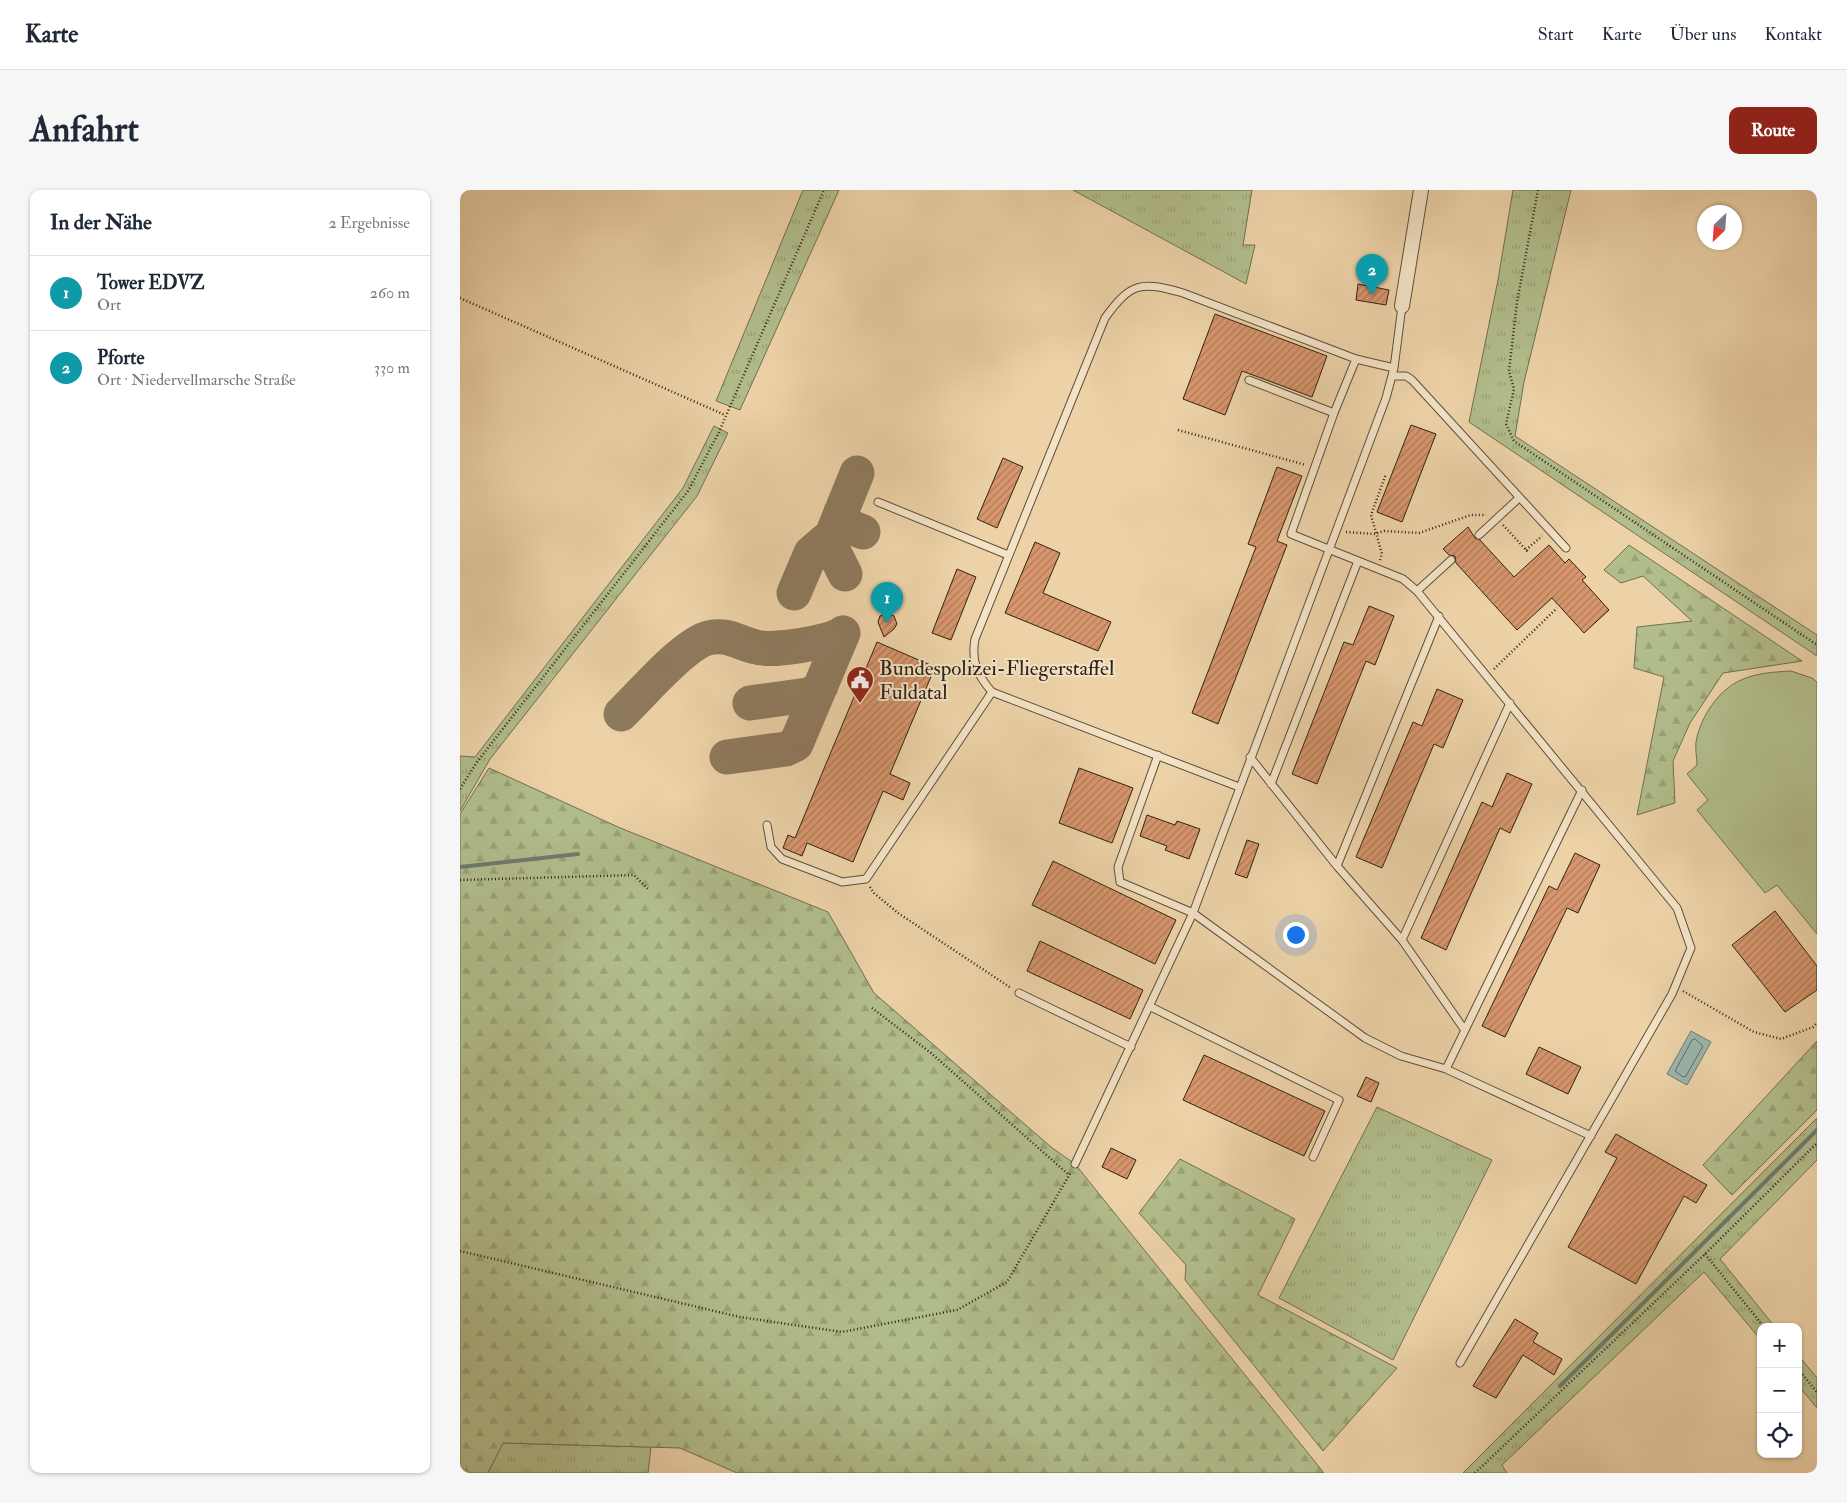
<!DOCTYPE html>
<html lang="de">
<meta charset="utf-8">
<style>
:root{--surface:#fff;--page:#f6f6f7;--text:#1f2937;--muted:#747a83;--line:#e0e1e3;--accent:#8f2418}
body{margin:0;font-family:"IM FELL Double Pica",serif;background:var(--page);color:var(--text)}
.controls{position:absolute;right:15px;bottom:15px;display:grid;overflow:hidden;border-radius:10px;box-shadow:0 1px 4px #0004}
.controls button{width:45px;height:45px;display:grid;place-items:center;padding:0;border:0;border-bottom:1px solid var(--line);background:var(--surface);color:var(--text);font:25px sans-serif}
.compass{position:absolute;left:1237px;top:15px;width:45px;height:45px;border-radius:50%;background:var(--surface);box-shadow:0 1px 4px #0004;rotate:205deg}
.you{position:absolute;left:835px;top:744px;width:18px;height:18px;margin:-12px;border:4px solid #fff;border-radius:50%;background:#1a73e8;box-shadow:0 0 0 8px #1a73e833}
.badge{display:grid;place-items:center;width:32px;height:32px;border-radius:50%;background:var(--accent);color:#fff;font-size:16px;font-weight:700}
.pin{position:absolute;translate:-50% -41px;filter:drop-shadow(0 1px 2px #0008)}
.pin::after{content:'';position:absolute;top:26px;width:18px;height:15px;background:inherit;clip-path:polygon(0 0,100% 0,50% 100%)}
.list{margin:0;padding:0;list-style:none}
h2{display:flex;justify-content:space-between;align-items:center;height:65px;margin:0;padding:0 20px;font-size:21px}
h2 small{font-size:16px;font-weight:400;color:var(--muted)}
.list li{display:grid;grid-template-columns:32px 1fr auto;gap:15px;align-items:center;box-sizing:border-box;height:75px;padding:0 20px;border-top:1px solid var(--line)}
.list b{display:block;font-size:19px;white-space:nowrap}
.list p{margin:0;font-size:16px;white-space:nowrap;color:var(--muted)}
.list em{font-size:16px;font-style:normal;color:var(--muted)}
.icon{flex:none;width:28px;height:28px;fill:none;stroke:currentColor;stroke-width:2;stroke-linecap:round;stroke-linejoin:round}
.map{position:relative;flex:none;width:1357px;height:1283px;overflow:hidden;border-radius:10px}
header{display:flex;align-items:center;gap:30px;box-sizing:border-box;height:70px;padding:0 25px;background:var(--surface);border-bottom:1px solid var(--line)}
header strong{font-size:24px}
nav{display:flex;gap:28px;margin-inline-start:auto;font-size:18px}
.intro{display:flex;align-items:center;justify-content:space-between;box-sizing:border-box;height:120px;padding:0 30px}
h1{margin:0;font-size:35px}
.button{padding:12px 22px;border-radius:10px;background:var(--accent);color:#fff;font-size:18px;font-weight:700}
main{display:flex;gap:30px;padding:0 30px}
aside{flex:1;background:var(--surface);border-radius:10px;box-shadow:0 1px 4px #0004}
.map>svg:first-child{display:block}
.grass{fill:url(#grass-tufts);stroke:#70704f}
.forest{fill:url(#forest-firs);stroke:#70704f}
.pitch{fill:#b2bd8c;stroke:#70704f}
.water{fill:#9ab6ad;stroke:#6f7b6f}
.lines{fill:none;stroke-linecap:round;stroke-linejoin:round}
.shore{stroke:#646c60;stroke-width:1}
.stream{stroke:#6f7b6f;stroke-width:4}
.taxiway{stroke:#8e7a5d;stroke-width:35}
.building{fill:url(#building-hatch);stroke:#2f2212}
.lane-casing{stroke:#5e4e38;stroke-width:9}
.street-casing{stroke:#5e4e38;stroke-width:16}
.path{stroke:#2f2212;stroke-width:2.5;stroke-dasharray:1 2.5;stroke-linecap:butt}
.lane{stroke:#f3e2c6;stroke-width:7}
.street{stroke:#f3e2c6;stroke-width:14}
.labels{text-anchor:middle;stroke-width:4;stroke-linejoin:round;paint-order:stroke}
.poi-label{font-size:21px;fill:#2f2212;stroke:#f3e2c6;text-anchor:start}
</style>
<header>
<strong>Karte</strong>
<nav><a>Start</a><a>Karte</a><a>Über uns</a><a>Kontakt</a></nav>
</header>
<div class="intro"><h1>Anfahrt</h1><a class="button">Route</a></div>
<main>
<aside>
<h2>In der Nähe<small>2 Ergebnisse</small></h2>
<ul class="list">
<li><span class="badge" style="background:#0f9aa8">1</span><div><b>Tower EDVZ</b><p>Ort</p></div><em>260 m</em></li>
<li><span class="badge" style="background:#0f9aa8">2</span><div><b>Pforte</b><p>Ort · Niedervellmarsche Straße</p></div><em>330 m</em></li>
</ul>
</aside>
<div class="map">
<svg width="1357" height="1283" viewBox="0 0 1357 1283">
<defs>
<pattern id="grass-tufts" width="24" height="20" patternUnits="userSpaceOnUse" patternTransform="scale(1.25)"><rect width="24" height="20" fill="#b2bd8c"/><path d="M3 7l-1-3M5 7V3M7 7l1-3M15 17l-1-3M17 17v-4M19 17l1-3" fill="none" stroke="#99a278"/></pattern>
<pattern id="forest-firs" width="22" height="20" patternUnits="userSpaceOnUse" patternTransform="scale(1.25)"><rect width="22" height="20" fill="#b2bd8c"/><path d="M5 1l3.5 6h-7zM16 11l3.5 6h-7z" fill="#99a278"/></pattern>
<pattern id="building-hatch" width="6" height="6" patternUnits="userSpaceOnUse" patternTransform="scale(1.25)"><rect width="6" height="6" fill="#d7966d"/><path d="M-1 1l2-2M0 6l6-6M5 7l2-2" fill="none" stroke="#af7a58"/></pattern>
</defs>
<rect width="100%" height="100%" fill="#edd2a8"/>
<filter id="stains"><feTurbulence type="fractalNoise" baseFrequency=".004" numOctaves="4"/><feColorMatrix values="0 0 0 0 .2 0 0 0 0 .09 0 0 0 0 .02 0 0 0 .5 -.17"/></filter>
<radialGradient id="worn" r=".72"><stop offset=".6" stop-color="#630" stop-opacity="0"/><stop offset="1" stop-color="#630" stop-opacity=".3"/></radialGradient>
<path class="grass" d="M343 0H379L280 220 256 211Z
M613 0H792L783 55H795L786 94Z
M1053 0H1111L1064 192 1055 246 1357 445V466L1009 232 1038 90Z
M254 236 268 243 237 306 30 569 0 621V566L15 567 223 298Z
M917 917 1032 970 933 1170 819 1108Z
M1357 928V970L1260 1069 1315 1137H1301V1150L1244 1082 1042 1275 1047 1283H1003Z
M1338 1165 1357 1188V1218L1338 1195Z
M42 1253 191 1257 188 1283H28Z"/>
<path class="forest" d="M1169 355 1342 471 1263 483 1230 533 1213 571 1215 613 1177 625 1204 487 1174 478 1177 437 1232 431 1183 386 1161 393 1144 380Z
M29 578 158 637 368 722 414 803 591 957 615 974 864 1283H277L220 1258 43 1253 28 1283H0V624Z
M1357 851V920L1272 1005 1243 975Z
M720 969 835 1029 798 1105 937 1178 863 1261 725 1090 726 1075 679 1023Z"/>
<path class="pitch" d="M1331 481 1352 488 1357 492V744L1317 695 1305 703 1237 620 1248 610 1227 584 1237 575C1237 568 1235 559 1236 552 1240 528 1258 500 1281 490 1296 483 1314 482 1331 481Z"/>
<path class="water" d="M1231 841 1251 852 1227 895 1207 884Z"/>
<g class="lines">
<path class="shore" d="M1235 849 1243 856 1226 886 1223 887 1215 881 1232 850Z"/>
<path class="stream" d="M0 677 118 664
M1100 1196 1357 940"/>
<path class="taxiway" d="M381 322C381 336 392 337 403 342
M372 345 371 356 385 384
M334 403 351 363 372 345 397 283
M290 513 347 505 356 502 361 496
M161 524C181 505 223 455 248 448 266 443 279 453 296 457 311 462 370 453 383 443
M267 567 326 559 336 554 383 443"/>
</g>
<path class="building" d="M898 94 929 100 926 115 896 110Z
M755 124 867 166 852 207 782 181 765 225 723 209Z
M951 235 976 244 942 332 917 322Z
M543 268 563 277 537 338 517 329Z
M817 277 842 286 817 351 827 355 758 534 732 523 796 357 788 354Z
M1008 337 1015 348 1020 350 1054 387 1089 355 1105 373 1109 369 1126 387 1122 390 1149 420 1124 443 1092 408 1057 440 996 373 995 366 989 365 983 359Z
M575 352 600 363 583 403 651 432 638 461 545 423Z
M497 379 516 387 491 450 472 443Z
M909 416 934 426 915 475 906 471 857 594 832 584 884 452 893 455Z
M426 423 434 426 437 434 434 439 424 447 418 432 420 426Z
M417 452 475 477 430 584 450 593 443 610 423 601 393 672 347 653 342 666 323 658 328 645 335 648Z
M977 499 1003 510 983 558 974 554 922 678 896 667 953 532 962 536Z
M619 578 673 598 652 653 599 633Z
M1047 583 1072 594 1050 643 1040 638 986 760 961 748 1022 612 1032 617Z
M687 625 715 635 717 631 740 639 729 669 705 660 707 656 680 646Z
M787 650 799 654 787 688 775 684Z
M1115 663 1140 675 1118 723 1107 718 1045 847 1022 836 1089 696 1097 700Z
M593 671 716 730 695 774 572 715Z
M1315 721 1357 776V800L1325 822 1272 755Z
M580 751 683 800 670 829 567 781Z
M1079 857 1121 877 1108 904 1066 884Z
M744 865 865 921 844 966 723 910Z
M906 887 919 893 911 912 897 906Z
M1156 944 1247 995 1236 1013 1224 1006 1176 1094 1108 1057 1157 968 1145 962Z
M651 958 676 970 667 989 642 977Z
M1055 1129 1078 1143 1073 1152 1102 1169 1094 1185 1063 1165 1036 1208 1013 1196Z"/>
<g class="lines">
<defs>
<path id="lane" d="M896 169 934 178
M932 186H946L952 190 1106 358
M789 190 874 223
M418 312 548 365
M1019 345 1059 308
M957 401 991 370
M698 565 658 677 660 692 733 723 905 848 941 866 986 879 1131 946
M790 567 877 676 942 750 1004 839
M811 594 898 371
M779 597 532 502C517 485 511 471 515 449L645 128C671 92 681 91 723 103L896 169 874 223 831 344 943 389 957 401 1217 718 1231 758 1212 804 1000 1173
M307 635 311 657 322 669 382 692 406 689 532 502
M877 676 979 426
M942 750 1050 513
M559 803 671 857
M689 816 879 910 853 967
M986 879 1122 600
M615 974 733 723 926 208 934 178 942 116"/>
<path id="street" d="M942 116 961 0"/>
</defs>
<use href="#lane" class="lane-casing"/>
<use href="#street" class="street-casing"/>
<path class="path" d="M1078 0 1057 112 1049 181 1054 199 1046 234 1054 251 1357 455
M0 108 265 225
M718 240 846 275
M1043 335 1069 363
M886 342 915 344 924 341 959 343 1011 325H1026
M1066 360 1082 346
M920 370 922 364 911 325 926 284
M1034 479 1097 418
M0 599 17 572 228 301 259 242 364 0
M0 690 174 685 189 700
M410 697 414 703 438 723 551 798
M1223 801 1294 842 1321 849 1353 837 1357 833
M412 818 471 863 609 985
M0 1061 280 1127 382 1142 497 1120 547 1092 611 982
M1245 1064 1304 1137
M1338 1179 1357 1202
M1015 1283 1245 1064 1357 953"/>
<use href="#lane" class="lane"/>
<use href="#street" class="street"/>
</g>
<defs>
<symbol id="civic-pin" viewBox="-11 -11 22 30"><path d="M0 17L-7.5 6A9.5 9.5 0 1 1 7.5 6Z" fill="#8f2418" stroke="#f3e2c6"/><path d="M-.6-6.5H3V-4.5H.6V-3L4-1V1h2V6H-6V1h2V-1L-.6-3ZM-1.2 2.5V6h2.4V2.5Z" fill="#fff"/></symbol>
</defs>
<g fill-rule="evenodd">
<use href="#civic-pin" x="384" y="474" width="32" height="43"/>
</g>
<g class="labels">
<g class="poi-label">
<text x="419" y="485">Bundespolizei-Fliegerstaffel<tspan x="419" dy="24">Fuldatal</tspan></text>
</g>
</g>
<rect width="100%" height="100%" filter="url(#stains)"/>
<rect width="100%" height="100%" fill="url(#worn)"/>
</svg>
<div class="controls">
<button>+</button>
<button>−</button>
<button><svg class="icon" aria-label="locate" viewBox="0 0 24 24"><circle cx="12" cy="12" r="6"/><path d="M12 2v4M12 18v4M2 12h4M18 12h4"/></svg></button>
</div>
<svg class="compass" viewBox="-18 -18 36 36"><path d="M0-13l5 13h-10z" fill="#e53935"/><path d="M0 13l5-13h-10z" fill="#747a83"/></svg>
<div class="you"></div>
<div class="pin badge" style="left:427px;top:433px;background:#0f9aa8">1</div>
<div class="pin badge" style="left:912px;top:105px;background:#0f9aa8">2</div>
</div>
</main>
